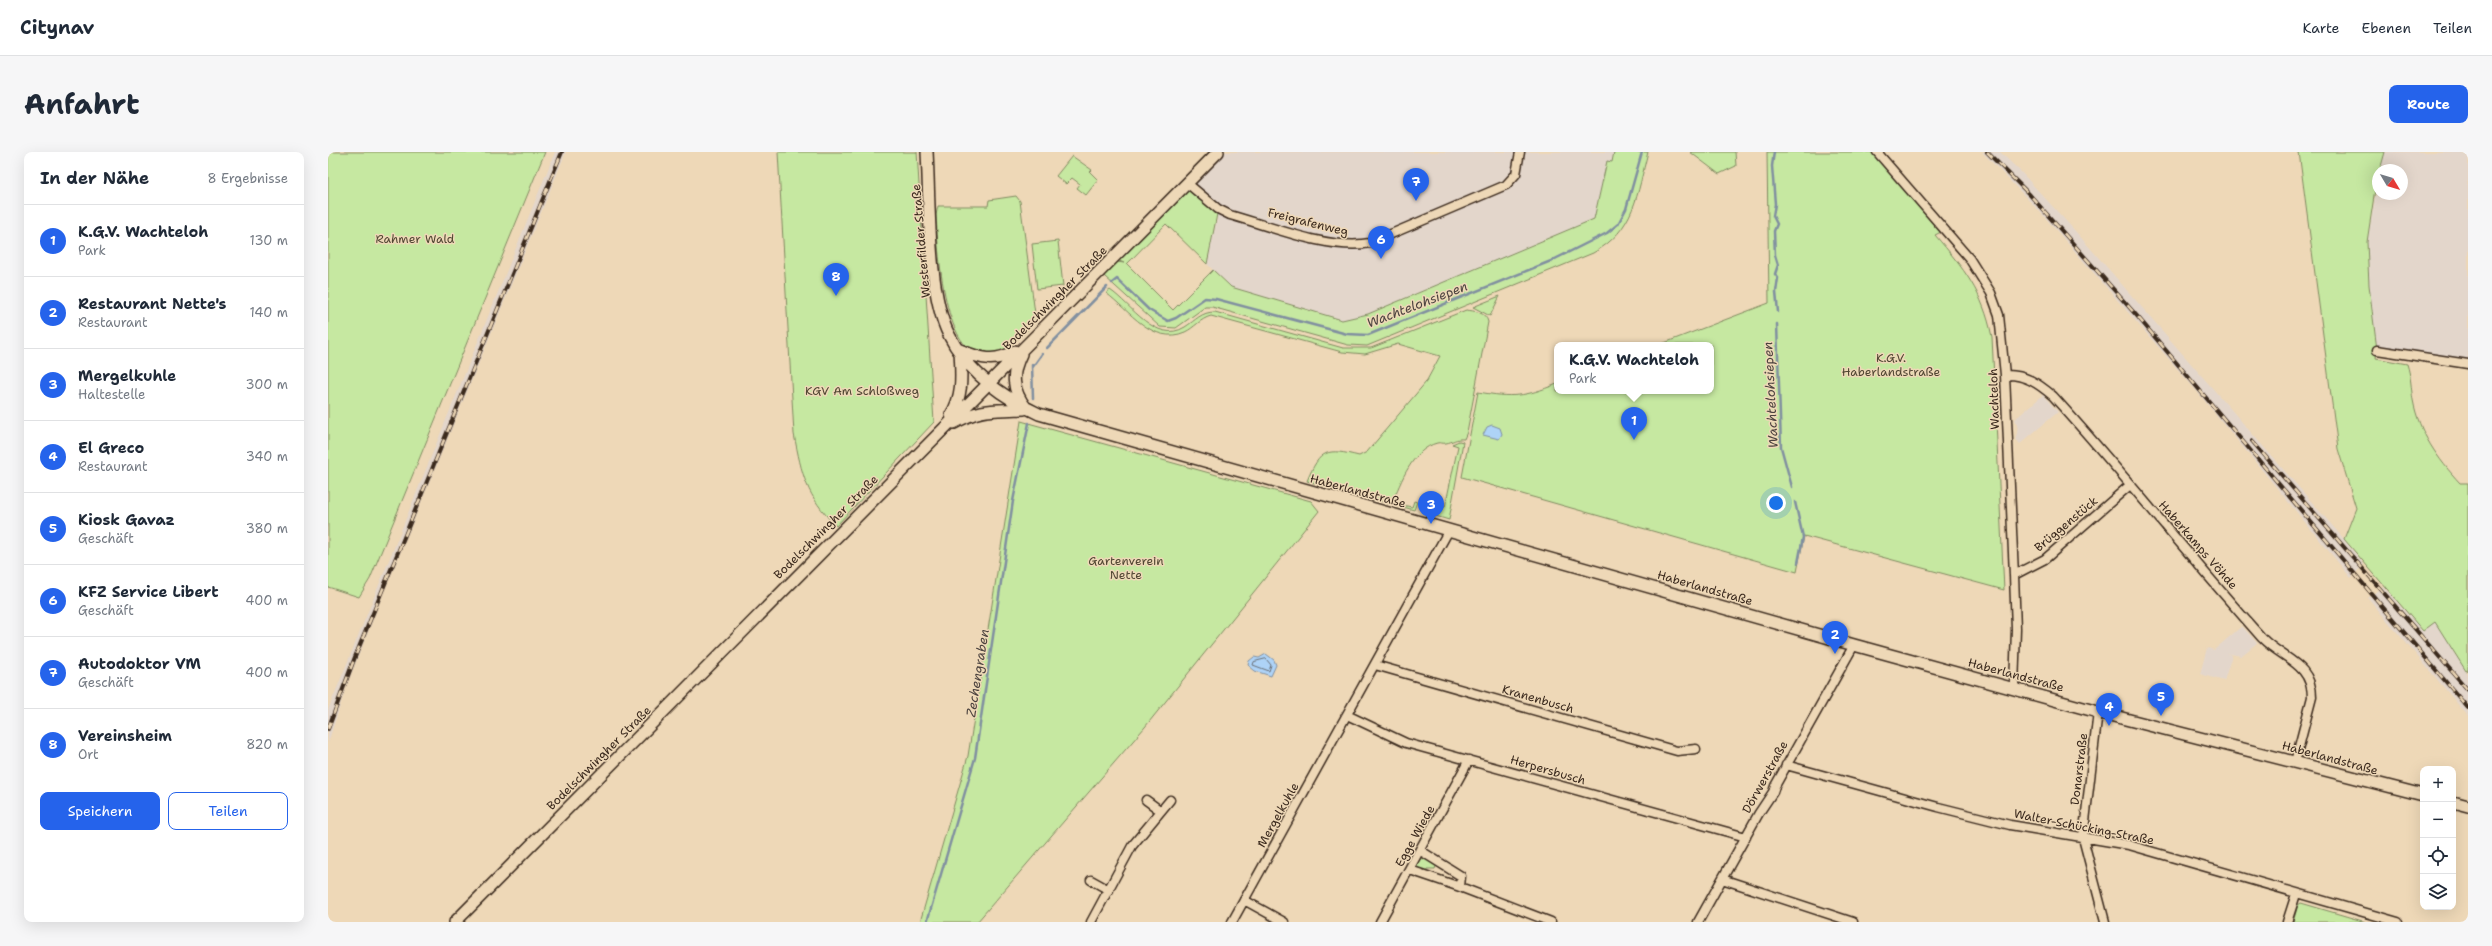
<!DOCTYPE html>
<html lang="de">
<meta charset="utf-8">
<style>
:root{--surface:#fff;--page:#f6f6f7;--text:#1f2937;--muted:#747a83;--line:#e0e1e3;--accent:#2563eb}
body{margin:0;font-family:"Shantell Sans",sans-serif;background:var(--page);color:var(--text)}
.controls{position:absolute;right:12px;bottom:12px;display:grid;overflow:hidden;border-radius:8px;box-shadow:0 4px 16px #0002}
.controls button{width:36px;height:36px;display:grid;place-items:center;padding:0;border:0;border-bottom:1px solid var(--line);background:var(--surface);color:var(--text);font:20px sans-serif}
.compass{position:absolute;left:2044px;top:12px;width:36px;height:36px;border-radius:50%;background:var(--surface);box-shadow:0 4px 16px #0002;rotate:128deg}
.you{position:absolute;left:1448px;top:351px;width:14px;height:14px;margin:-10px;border:3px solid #fff;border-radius:50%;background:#1a73e8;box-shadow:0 0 0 6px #1a73e833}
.badge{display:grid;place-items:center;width:26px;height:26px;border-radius:50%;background:var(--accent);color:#fff;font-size:13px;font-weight:700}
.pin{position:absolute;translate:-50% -33px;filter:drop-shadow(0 1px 2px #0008)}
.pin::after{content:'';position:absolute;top:21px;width:14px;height:12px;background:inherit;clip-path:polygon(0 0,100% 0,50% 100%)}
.popup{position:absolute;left:1226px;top:190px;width:160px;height:52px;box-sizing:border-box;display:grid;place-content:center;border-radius:8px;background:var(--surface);filter:drop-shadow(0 1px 3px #0005);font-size:13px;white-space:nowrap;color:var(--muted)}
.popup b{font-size:15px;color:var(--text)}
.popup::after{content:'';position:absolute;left:50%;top:100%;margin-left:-8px;border:8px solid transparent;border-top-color:var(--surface)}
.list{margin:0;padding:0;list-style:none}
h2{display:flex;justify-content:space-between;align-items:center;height:52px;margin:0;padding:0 16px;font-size:17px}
h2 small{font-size:13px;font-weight:400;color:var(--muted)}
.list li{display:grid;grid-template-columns:26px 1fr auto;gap:12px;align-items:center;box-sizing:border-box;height:72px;padding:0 16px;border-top:1px solid var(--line)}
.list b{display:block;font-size:15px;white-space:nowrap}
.list p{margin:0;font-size:13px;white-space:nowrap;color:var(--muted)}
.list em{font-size:13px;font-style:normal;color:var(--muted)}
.actions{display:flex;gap:8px;padding:12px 16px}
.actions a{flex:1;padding:9px 0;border:1px solid var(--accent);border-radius:8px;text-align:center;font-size:14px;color:var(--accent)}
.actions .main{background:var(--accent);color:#fff}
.icon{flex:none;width:22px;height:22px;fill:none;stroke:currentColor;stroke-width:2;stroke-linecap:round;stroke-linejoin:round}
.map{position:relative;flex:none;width:2140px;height:770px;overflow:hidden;border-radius:8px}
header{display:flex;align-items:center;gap:24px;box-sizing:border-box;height:56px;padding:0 20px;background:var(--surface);border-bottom:1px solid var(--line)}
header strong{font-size:19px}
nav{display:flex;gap:22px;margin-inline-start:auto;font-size:14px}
.intro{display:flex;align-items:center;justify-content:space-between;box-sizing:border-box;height:96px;padding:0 24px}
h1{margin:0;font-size:28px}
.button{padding:10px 18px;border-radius:8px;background:var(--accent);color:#fff;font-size:14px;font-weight:700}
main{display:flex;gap:24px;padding:0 24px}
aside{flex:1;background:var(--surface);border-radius:8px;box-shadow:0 4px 16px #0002}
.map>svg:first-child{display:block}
.built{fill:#e3d6cb}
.green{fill:#c6e8a1;stroke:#808960}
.water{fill:#aed3f7;stroke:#808fa0}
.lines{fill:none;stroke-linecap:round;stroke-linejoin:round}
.shore{stroke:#696e75;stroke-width:1}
.stream{stroke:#808fa0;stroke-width:2.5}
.street-casing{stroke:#3b2a1e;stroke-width:11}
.secondary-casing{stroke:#3b2a1e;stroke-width:14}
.street{stroke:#eed8b7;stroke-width:8}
.secondary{stroke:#eed8b7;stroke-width:11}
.rail-casing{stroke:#3b2a1e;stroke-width:4}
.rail{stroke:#eed8b7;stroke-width:2.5;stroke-dasharray:8;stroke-linecap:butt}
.labels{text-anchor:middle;stroke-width:3;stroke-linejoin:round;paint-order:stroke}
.street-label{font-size:12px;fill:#3b2a1e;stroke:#eed8b7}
.park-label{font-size:12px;fill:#504632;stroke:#eed8b7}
.water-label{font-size:13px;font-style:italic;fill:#4c433f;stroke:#eed8b7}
</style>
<header>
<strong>Citynav</strong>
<nav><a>Karte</a><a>Ebenen</a><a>Teilen</a></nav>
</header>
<div class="intro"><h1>Anfahrt</h1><a class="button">Route</a></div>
<main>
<aside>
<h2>In der Nähe<small>8 Ergebnisse</small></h2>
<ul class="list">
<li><span class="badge">1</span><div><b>K.G.V. Wachteloh</b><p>Park</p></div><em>130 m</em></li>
<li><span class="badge">2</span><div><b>Restaurant Nette's</b><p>Restaurant</p></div><em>140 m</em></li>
<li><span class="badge">3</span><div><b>Mergelkuhle</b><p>Haltestelle</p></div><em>300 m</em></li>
<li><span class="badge">4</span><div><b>El Greco</b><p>Restaurant</p></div><em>340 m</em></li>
<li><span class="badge">5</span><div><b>Kiosk Gavaz</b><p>Geschäft</p></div><em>380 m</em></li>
<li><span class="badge">6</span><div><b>KFZ Service Libert</b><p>Geschäft</p></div><em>400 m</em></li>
<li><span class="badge">7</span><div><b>Autodoktor VM</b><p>Geschäft</p></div><em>400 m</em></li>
<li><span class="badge">8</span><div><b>Vereinsheim</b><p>Ort</p></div><em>820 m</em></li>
</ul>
<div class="actions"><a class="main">Speichern</a><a>Teilen</a></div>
</aside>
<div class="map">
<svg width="2140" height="770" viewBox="0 0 2140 770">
<rect width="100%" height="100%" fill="#eed8b7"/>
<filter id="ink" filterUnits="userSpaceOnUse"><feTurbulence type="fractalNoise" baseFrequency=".025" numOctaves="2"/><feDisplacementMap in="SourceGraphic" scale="8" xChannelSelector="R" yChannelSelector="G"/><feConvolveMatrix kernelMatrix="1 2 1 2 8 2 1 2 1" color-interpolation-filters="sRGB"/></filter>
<g filter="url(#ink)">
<path class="built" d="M227 0H238L51 452 18 535 0 591V558Z
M890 0H1286L1284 10H1279L1266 67 1040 162 1014 168 903 135 879 112 889 66 859 31Z
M1654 0H1672L1693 20 1749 81 2016 387 2036 412 2023 426 1867 237 1715 63Z
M2036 0H2043L2030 53V81L2046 250 2059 338 2067 375 2085 428 2107 470 2140 522V564L2040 446 2055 434 2095 479 2101 474 2076 426 2066 400 2050 338 2044 299 2022 86 2028 29Z
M2057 0H2140V212L2049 198 2041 133 2039 90 2050 29V42H2074V18H2052Z
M1715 243 1730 260 1692 292 1688 287 1690 273 1686 268Z
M1914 474 1929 491 1913 504 1898 501 1904 503 1896 529 1872 522 1879 496 1886 498Z"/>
<path class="green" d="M0 0H217L42 427 31 445 0 435Z
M450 0H589L606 270 508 374C478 343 474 324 466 282Z
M1286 0H1320C1309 42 1307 78 1265 101L1039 194 1020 193 884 155H877L848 176 832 175 776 124 789 110 796 111 785 106 859 31 890 57 879 112 838 72 799 112 845 158 885 118 903 135 1014 168 1040 162 1266 67 1279 9 1284 10Z
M1362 0H1407L1408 14 1391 22Z
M1439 0H1549L1617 78 1607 83C1636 117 1655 140 1664 185L1676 438 1476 384 1469 420 1134 325 1150 240C1185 246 1196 245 1229 232V239H1383V193H1331L1441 151Z
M1971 0H2057L2052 18H2050L2039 90 2041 133 2049 198 2048 206 2079 212C2083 224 2083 236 2085 248 2091 281 2110 307 2132 331H2140V518L2138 519 2107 470 2095 479 2016 387 2028 356 2010 297Z
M744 4 764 18 762 20 770 28 758 43 749 36 752 32 744 26 738 32 728 24Z
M688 44 692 49 708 169C696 181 682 198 665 203 614 215 610 92 608 63L610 54H660L661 48Z
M730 89 735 134 709 137 704 92Z
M782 138C803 152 828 193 857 175 868 168 873 160 887 160L1015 196H1043L1138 158C1146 159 1158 160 1160 170L1139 280 1136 287C1128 286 1125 290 1118 291 1115 292 1112 290 1109 291 1085 297 1073 329 1064 351L1084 355 1086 349 1089 350 1086 358 979 329C992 297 999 296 1031 304L1039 300 1098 230 1112 204 1070 192 1037 202 1014 200 883 164C872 167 866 176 857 180 825 194 801 158 778 141Z
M1172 144 1162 164 1145 155Z
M693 269 983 349 991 359 817 575 649 770H592L640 604Z
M1131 289 1135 290 1121 368 1094 360 1097 351 1117 355 1130 294 1124 292Z
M1096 705 1109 712 1107 717H1099L1098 721 1089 715 1090 709Z
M1973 751 2038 770H1965L1970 753Z"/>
<path class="water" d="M1164 273 1172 276 1174 282 1171 287 1155 283 1159 275Z
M938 502 946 508 948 513 943 524 927 519 920 513 921 509 926 505 931 506Z"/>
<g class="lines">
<path class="shore" d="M938 507 943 513 941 519 925 513 926 510Z"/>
<path class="stream" d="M1446 0 1444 14 1447 52 1445 64 1449 72 1446 79 1447 103 1450 113 1447 122 1450 126 1448 140 1450 160
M784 131 789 127 821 158 840 169 848 166 877 146 888 147 1019 182 1040 183 1223 109 1279 81 1290 72 1298 57 1314 0
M1449 172 1453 295 1464 335
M719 196 779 135
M704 213 705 246
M704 216 714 202
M1467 350 1475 385 1470 411
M599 770 647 606 685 349 701 271"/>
<defs>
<path id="street" d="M1549 0 1641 106 1663 141 1671 163 1677 223 1686 423 1688 477 1686 536
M859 31 890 57 902 63C942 74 1002 99 1042 91L1178 33 1188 22 1192 0
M2049 198 2140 212
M1677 223C1697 222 1711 232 1725 244 1797 323 1863 407 1934 486 1954 507 1984 511 1984 545L1967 610
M1686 423 1717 407 1802 333
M1047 513 1349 599 1368 597
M1770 560 1755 686 1777 770
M1019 563 1078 591 1418 685
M1458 613 1610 655 1682 673 1801 693 2070 770
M818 648 833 659
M1082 718 1132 735 1133 724 1093 699
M1394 727 1525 770
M763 728 781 738
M1132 735 1223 770
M916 748 956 770
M763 770 804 694 842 648
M904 770 1121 378
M1052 770 1141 608
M1370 770 1431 661 1445 640 1447 634 1526 493
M1959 770 1968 742"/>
<path id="secondary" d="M599 0C602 50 599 140 621 183 640 221 674 245 711 262L1526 493 1770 560 2095 643
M632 198C653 207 667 211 687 199
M693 202C683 222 684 238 698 256
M623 263C636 242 633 222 632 198
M626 271C655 255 665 259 696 257
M2125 650 2140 654
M127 770 890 0"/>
</defs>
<use href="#street" class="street-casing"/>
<use href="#secondary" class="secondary-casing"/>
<use href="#street" class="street"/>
<use href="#secondary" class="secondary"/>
<defs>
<path id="rail" d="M1659 0 1702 43 1809 164 2140 556
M1924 289 2140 538
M0 577 27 505 234 0"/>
</defs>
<use href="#rail" class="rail-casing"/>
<use href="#rail" class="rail"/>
</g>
</g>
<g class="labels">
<g class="street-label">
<text transform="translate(980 70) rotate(14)" y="4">Freigrafenweg</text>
<text transform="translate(593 89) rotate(-95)" y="4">Westerfilder Straße</text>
<text transform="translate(727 146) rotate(-45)" y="4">Bodelschwingher Straße</text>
<text transform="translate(1666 247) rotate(-92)" y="4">Wachteloh</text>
<text transform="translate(1030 339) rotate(15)" y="4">Haberlandstraße</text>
<text transform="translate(1738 372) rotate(-40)" y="4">Brüggenstück</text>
<text transform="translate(498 375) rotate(-45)" y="4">Bodelschwingher Straße</text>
<text transform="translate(1870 393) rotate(49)" y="4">Haberkamps Vöhde</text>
<text transform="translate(1377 436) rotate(16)" y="4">Haberlandstraße</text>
<text transform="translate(1688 523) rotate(15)" y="4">Haberlandstraße</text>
<text transform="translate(1210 547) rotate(16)" y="4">Kranenbusch</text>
<text transform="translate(271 606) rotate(-45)" y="4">Bodelschwingher Straße</text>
<text transform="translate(2002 606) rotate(15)" y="4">Haberlandstraße</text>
<text transform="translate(1751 617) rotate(-83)" y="4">Donarstraße</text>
<text transform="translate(1220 618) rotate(16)" y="4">Herpersbusch</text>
<text transform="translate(1437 625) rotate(-61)" y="4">Dörwerstraße</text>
<text transform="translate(950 663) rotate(-61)" y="4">Mergelkuhle</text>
<text transform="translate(1756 675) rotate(11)" y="4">Walter-Schücking-Straße</text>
<text transform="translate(1087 684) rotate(-61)" y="4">Egge Wiede</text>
</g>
<g class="park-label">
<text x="87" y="91">Rahmer Wald</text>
<text x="1563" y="210">K.G.V.<tspan x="1563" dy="14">Haberlandstraße</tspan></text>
<text x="534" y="243">KGV Am Schloßweg</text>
<text x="798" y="413">Gartenverein<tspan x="798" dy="14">Nette</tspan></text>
</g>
<g class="water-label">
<text transform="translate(1089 152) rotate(-21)" y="5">Wachtelohsiepen</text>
<text transform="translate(1442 243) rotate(-93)" y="5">Wachtelohsiepen</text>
<text transform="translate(649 521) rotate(-81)" y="5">Zechengraben</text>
</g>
</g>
</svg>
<div class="controls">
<button>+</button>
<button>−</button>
<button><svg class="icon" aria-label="locate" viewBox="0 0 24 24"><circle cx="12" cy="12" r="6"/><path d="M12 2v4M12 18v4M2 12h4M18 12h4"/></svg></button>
<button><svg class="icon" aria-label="layers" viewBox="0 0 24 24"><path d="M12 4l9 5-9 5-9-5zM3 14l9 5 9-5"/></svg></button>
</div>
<svg class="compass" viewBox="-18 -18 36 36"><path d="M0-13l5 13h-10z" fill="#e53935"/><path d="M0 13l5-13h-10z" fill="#747a83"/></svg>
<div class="you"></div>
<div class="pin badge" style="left:1306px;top:288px">1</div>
<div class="popup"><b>K.G.V. Wachteloh</b>Park</div>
<div class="pin badge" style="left:1507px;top:502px">2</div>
<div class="pin badge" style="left:1103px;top:372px">3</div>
<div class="pin badge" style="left:1781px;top:574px">4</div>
<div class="pin badge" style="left:1833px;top:564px">5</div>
<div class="pin badge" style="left:1053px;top:107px">6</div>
<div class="pin badge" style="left:1088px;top:49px">7</div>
<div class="pin badge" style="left:508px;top:144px">8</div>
</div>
</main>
